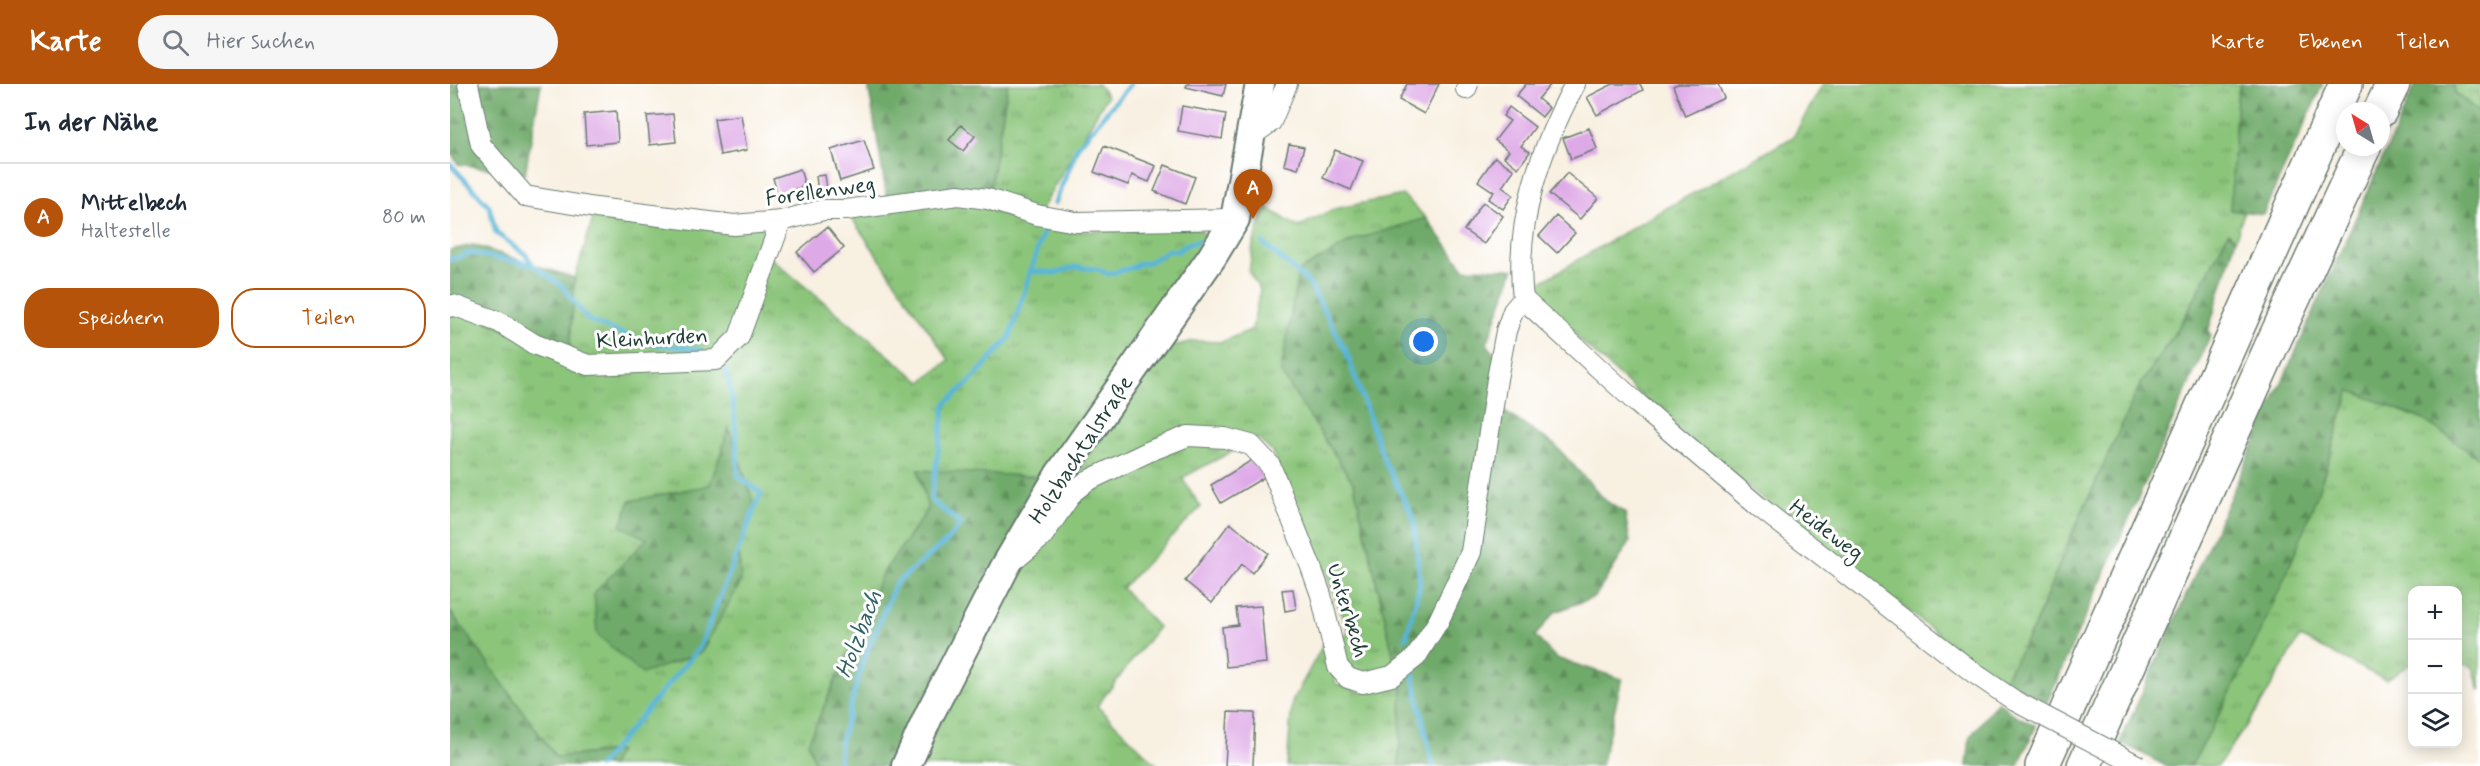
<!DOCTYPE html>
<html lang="de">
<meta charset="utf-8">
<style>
:root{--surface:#fff;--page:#f6f6f7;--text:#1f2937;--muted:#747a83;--line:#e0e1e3;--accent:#b45309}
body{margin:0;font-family:Mynerve,sans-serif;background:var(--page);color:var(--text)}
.controls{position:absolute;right:18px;bottom:18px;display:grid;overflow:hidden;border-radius:12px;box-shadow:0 3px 15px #0003}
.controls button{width:54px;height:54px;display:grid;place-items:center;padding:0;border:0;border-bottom:2px solid var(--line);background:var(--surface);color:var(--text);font:30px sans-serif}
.compass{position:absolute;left:1886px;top:18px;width:54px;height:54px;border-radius:50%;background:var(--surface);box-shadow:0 3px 15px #0003;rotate:323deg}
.you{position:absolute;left:974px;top:258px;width:21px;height:21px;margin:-15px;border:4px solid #fff;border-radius:50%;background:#1a73e8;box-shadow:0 0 0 9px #1a73e833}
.badge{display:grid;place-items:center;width:39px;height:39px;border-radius:50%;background:var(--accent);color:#fff;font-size:20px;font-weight:700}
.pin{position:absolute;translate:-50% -50px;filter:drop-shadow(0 2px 3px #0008)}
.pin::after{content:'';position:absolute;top:32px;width:21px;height:18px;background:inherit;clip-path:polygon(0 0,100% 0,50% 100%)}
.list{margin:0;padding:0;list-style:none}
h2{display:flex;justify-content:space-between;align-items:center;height:78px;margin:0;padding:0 24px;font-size:26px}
h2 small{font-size:20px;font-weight:400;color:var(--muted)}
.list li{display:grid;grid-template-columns:39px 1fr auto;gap:18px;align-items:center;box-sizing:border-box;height:108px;padding:0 24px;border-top:2px solid var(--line)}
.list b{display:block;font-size:22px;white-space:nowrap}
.list p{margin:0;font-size:20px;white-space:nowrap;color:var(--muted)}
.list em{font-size:20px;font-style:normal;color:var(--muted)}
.actions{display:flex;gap:12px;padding:18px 24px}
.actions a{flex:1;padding:14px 0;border:2px solid var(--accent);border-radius:24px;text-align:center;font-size:21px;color:var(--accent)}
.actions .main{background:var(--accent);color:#fff}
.icon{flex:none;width:33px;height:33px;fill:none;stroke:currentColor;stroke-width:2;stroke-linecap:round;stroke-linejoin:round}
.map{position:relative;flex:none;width:2030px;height:682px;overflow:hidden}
header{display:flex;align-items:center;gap:36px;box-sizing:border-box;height:84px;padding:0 30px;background:var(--accent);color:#fff}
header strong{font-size:28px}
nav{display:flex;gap:33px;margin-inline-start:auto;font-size:21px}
.search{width:420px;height:54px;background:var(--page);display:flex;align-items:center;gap:15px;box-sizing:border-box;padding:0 21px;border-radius:33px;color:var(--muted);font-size:22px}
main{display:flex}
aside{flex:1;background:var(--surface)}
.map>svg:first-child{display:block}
.grass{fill:url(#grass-tufts);stroke:#558157;stroke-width:1.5}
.forest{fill:url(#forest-firs);stroke:#48744f;stroke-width:1.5}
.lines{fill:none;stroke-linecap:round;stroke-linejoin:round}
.stream{stroke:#59b5d7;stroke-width:5}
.building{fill:#dea9e7}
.street-casing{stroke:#6b7c71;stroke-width:22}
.secondary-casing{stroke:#6b7c71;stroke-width:32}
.highway-casing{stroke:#6b7c71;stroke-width:36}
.street{stroke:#fff;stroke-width:20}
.secondary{stroke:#fff;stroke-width:28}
.highway{stroke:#fff;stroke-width:33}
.street-bridge-casing{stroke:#6b7c71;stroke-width:22;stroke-linecap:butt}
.street-bridge{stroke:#fff;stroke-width:20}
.labels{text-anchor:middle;stroke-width:6;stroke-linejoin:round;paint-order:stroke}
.street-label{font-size:22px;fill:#1f3d34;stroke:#fff}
.water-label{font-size:24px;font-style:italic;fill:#306165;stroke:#fff}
</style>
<header>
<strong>Karte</strong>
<div class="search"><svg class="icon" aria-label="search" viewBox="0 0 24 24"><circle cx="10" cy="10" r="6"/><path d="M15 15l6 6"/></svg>Hier suchen</div>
<nav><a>Karte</a><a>Ebenen</a><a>Teilen</a></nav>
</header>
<main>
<aside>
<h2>In der Nähe<small></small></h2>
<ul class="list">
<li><span class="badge">A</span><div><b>Mittelbech</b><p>Haltestelle</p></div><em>80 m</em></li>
</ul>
<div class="actions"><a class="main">Speichern</a><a>Teilen</a></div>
</aside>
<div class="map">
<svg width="2030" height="682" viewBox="0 0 2030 682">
<defs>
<pattern id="grass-tufts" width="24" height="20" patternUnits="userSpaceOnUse" patternTransform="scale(1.5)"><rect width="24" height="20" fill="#8bc57a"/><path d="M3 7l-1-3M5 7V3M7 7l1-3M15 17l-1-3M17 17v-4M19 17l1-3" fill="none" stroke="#71a165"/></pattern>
<pattern id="forest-firs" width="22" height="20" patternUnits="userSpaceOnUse" patternTransform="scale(1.5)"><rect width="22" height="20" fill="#70aa6a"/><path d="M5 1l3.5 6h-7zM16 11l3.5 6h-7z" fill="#5b8c58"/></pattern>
</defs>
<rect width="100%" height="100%" fill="#fff"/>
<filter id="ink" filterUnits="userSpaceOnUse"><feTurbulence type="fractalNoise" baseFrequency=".0167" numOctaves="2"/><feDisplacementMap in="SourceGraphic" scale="12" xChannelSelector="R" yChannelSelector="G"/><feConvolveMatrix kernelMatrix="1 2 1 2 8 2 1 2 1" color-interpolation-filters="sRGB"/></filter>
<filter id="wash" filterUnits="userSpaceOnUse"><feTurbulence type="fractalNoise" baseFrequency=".008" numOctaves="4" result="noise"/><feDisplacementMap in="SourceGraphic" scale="24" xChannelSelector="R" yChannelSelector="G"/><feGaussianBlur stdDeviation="1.35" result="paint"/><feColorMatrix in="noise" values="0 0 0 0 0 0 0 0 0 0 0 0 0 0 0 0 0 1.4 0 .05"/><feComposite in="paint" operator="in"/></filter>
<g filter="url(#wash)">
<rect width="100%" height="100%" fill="#f8f0e1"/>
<path class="grass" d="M558 0H648L657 12 587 132 618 148 746 144 757 151 759 159 596 393 478 426 432 490 358 659 366 682H161L168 667 106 674 0 527V223L119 272 125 194 146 124 331 137 317 171 471 298 499 276 396 126 538 115Z
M1373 0H1790L1787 14 1780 126 1794 128 1786 155 1779 149 1734 234 1688 305 1618 459 1584 543 1553 597 1503 562 1254 369 1088 218 1081 204 1185 142 1343 53Z
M2004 0H2030V29L2005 8Z
M953 111 976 134 901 157 831 289 904 399 946 583C905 596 899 596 887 554L899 549 872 480 822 368 807 354 732 394 751 423 672 504 708 543 647 622 708 682H467L567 489 621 397 709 266 743 257 772 258 802 245 810 206 799 188 803 161 816 123 848 143 884 125Z
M1900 306 1974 336 2030 375V608L2023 583 2013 580 2008 585V506H1962V579L1935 596 1850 553 1808 625 1768 682H1741C1788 597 1829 509 1864 418 1878 382 1888 343 1900 306Z
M875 557 886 600 915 609 952 596 949 682H837L842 618Z"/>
<path class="forest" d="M0 0H91L75 90 8 80 0 67Z
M418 0H558L538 115 438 121Z
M1790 0H1873L1813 130 1780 126 1787 14Z
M1966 0H2004L2005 9 2030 29V375L1974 336 1900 306C1888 342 1878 379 1866 414 1833 507 1789 596 1741 682H1716L1670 658Z
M976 134 1014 184 1064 185 1037 260 1056 285 1050 325 1105 361 1156 417 1175 429 1180 458 1145 513 1105 528 1085 552 1106 574 1172 595 1151 682H949L952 596 946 583 904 400 831 289 848 188 901 157Z
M1778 149 1786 155 1758 248 1761 251 1597 618 1553 597 1584 543 1618 459 1688 305 1735 234Z
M23 161 125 194 119 272 0 223V166Z
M279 344 305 423 289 465 291 498 251 569 192 590 147 550 144 509 197 455 171 442 180 417 260 401Z
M468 386 596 393 447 682H366L358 659 432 490 478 426Z
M0 527 106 673 169 667 161 682H0Z
M1548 617 1560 628 1586 642 1568 682H1517L1520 653Z"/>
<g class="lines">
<path class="stream" d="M0 80 39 122 46 149 75 170 83 181 112 202 138 236 193 258 252 266
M605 119 628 62 680 0
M813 159 859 199 896 267 934 376 964 435 970 500 956 554
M0 176 21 169 83 181
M580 187 607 189 624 183 648 185 658 190 681 184 689 180 699 178 719 166 728 167 735 161 748 157
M963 590 983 682
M149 682 250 563 311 409 288 392C287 356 285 322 276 287
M389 682 390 660 413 577 446 499 497 457 511 440 481 416 495 320 521 297 560 253 594 145"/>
</g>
<g id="blocks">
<path class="building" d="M737 0H776L773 12 736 3Z
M957 0H989L974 30 949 16Z
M1076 0H1101L1088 15 1099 24 1092 33 1066 12Z
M1163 0H1190L1193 6 1147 31 1137 13Z
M1228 0H1268L1274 14 1235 32 1223 2Z
M732 22 776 30 772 55 728 47Z
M1059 23 1085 43 1071 62 1080 68 1068 84 1054 73 1059 67 1045 56 1060 37 1053 32Z
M166 27 168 58 136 61 134 30Z
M223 30 226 58 200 61 197 32Z
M291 31 297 66 270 71 264 35Z
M511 41 525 52 513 67 499 56Z
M1139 44 1147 65 1121 75 1113 54Z
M414 56 424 86 390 97 381 66Z
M839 60 854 63 848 85 834 81Z
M654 62 706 82 699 98 682 91 678 101 644 88Z
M885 66 913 77 901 106 873 94Z
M1045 73 1064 86 1052 103 1063 111 1053 125 1038 115 1044 108 1028 97Z
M715 81 745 93 735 120 704 107Z
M350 85 355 102 328 111 323 94Z
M1117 89 1148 114 1130 135 1099 110Z
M375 91 377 106 368 108 366 92Z
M1033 118 1053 132 1034 160 1014 146Z
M1106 132 1125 149 1107 169 1089 152Z
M377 143 394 164 364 188 347 168Z
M807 373 818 391 771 419 761 401Z
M780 439 818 469 802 489 792 480 762 519 735 497Z
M843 505 846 525 835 527 832 506Z
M811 522 816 579 776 583 772 543 788 541 786 524Z
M778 628 805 629 803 682H775Z"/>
</g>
</g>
<g filter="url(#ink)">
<use href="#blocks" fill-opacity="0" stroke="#6b7c71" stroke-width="1.5"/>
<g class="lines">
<defs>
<path id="street" d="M18 0 31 61 75 112 146 124 284 141 331 137 373 126H396L508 111 538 115 587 131 626 138 785 135
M1125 0C1090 66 1064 139 1073 215L1188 320 1308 422 1524 589 1565 617
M1016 5 1018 0
M801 52 821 38 837 0
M0 223 3 221 49 238 84 260 138 281 266 276 289 253 331 137
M567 474 592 453 623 408 637 397 700 367 738 352 775 354 801 361 820 381 861 483 871 511 888 583 898 594 913 599 942 592 966 573 989 536 1021 468 1047 295 1056 247 1063 227 1073 215"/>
<path id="secondary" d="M456 682 479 631 555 483 609 391 762 173 785 135 810 0"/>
<path id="highway" d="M1930 27 1943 0
M1592 682 1896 0
M1634 682 1821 263 1914 63"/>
</defs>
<use href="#street" class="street-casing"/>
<use href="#secondary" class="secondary-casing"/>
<use href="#highway" class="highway-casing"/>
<use href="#street" class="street"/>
<use href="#secondary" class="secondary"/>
<use href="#highway" class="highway"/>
<defs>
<path id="street-bridge" d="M1565 617 1689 682"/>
</defs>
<use href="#street-bridge" class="street-bridge-casing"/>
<use href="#street-bridge" class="street-bridge"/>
</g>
</g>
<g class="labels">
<g class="street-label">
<text transform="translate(370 106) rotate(-8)" y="8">Forellenweg</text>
<text transform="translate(202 253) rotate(-3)" y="8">Kleinhurden</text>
<text transform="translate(630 365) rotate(-57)" y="8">Holzbachtalstraße</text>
<text transform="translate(1377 445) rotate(37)" y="8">Heideweg</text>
<text transform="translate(899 526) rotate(73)" y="8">Unterbech</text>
</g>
<g class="water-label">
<text transform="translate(408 550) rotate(-69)" y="8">Holzbach</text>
</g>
</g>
</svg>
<div class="controls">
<button>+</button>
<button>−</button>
<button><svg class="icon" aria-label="layers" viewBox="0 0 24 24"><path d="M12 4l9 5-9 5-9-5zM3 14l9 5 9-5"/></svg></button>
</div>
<svg class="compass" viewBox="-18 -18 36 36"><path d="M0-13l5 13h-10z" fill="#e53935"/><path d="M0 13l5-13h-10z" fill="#747a83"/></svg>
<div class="you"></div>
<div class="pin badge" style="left:803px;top:135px">A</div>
</div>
</main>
